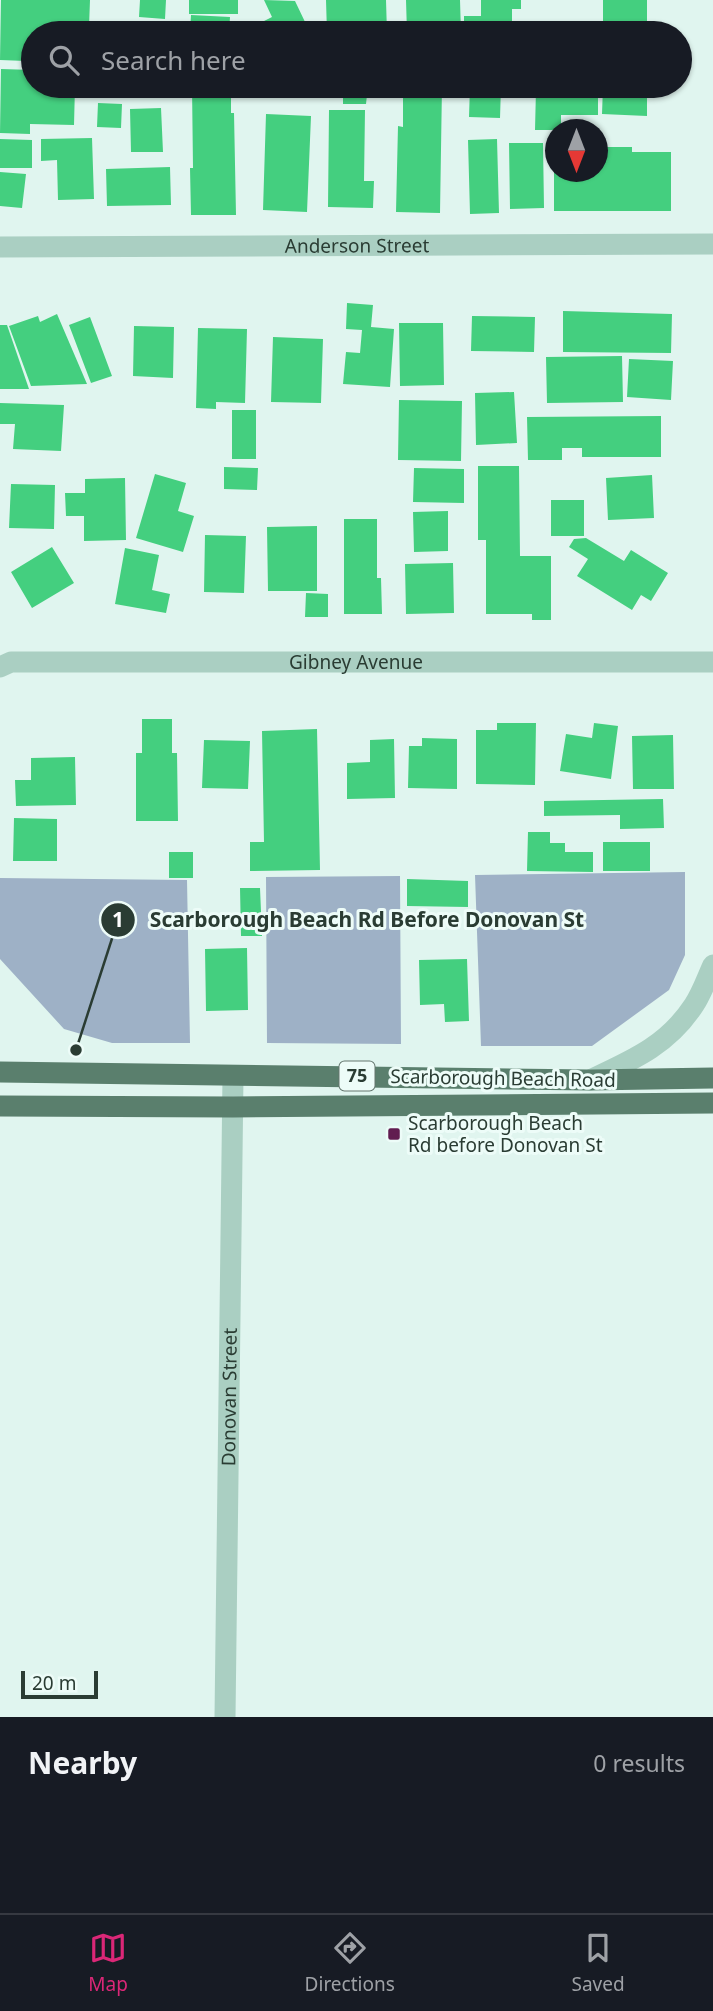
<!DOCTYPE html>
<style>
:root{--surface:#171b24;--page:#20242c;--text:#f1f3f6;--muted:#9ea1a6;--line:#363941;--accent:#db2777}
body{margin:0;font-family:"Noto Sans",sans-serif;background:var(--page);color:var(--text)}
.compass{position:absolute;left:545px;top:119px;width:63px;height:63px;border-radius:50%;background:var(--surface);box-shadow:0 2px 5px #0004;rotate:180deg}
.scale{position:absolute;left:21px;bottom:18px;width:77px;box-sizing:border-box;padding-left:7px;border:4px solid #2a3c33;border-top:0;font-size:19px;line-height:24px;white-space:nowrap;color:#2a3c33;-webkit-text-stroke:5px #edfcf8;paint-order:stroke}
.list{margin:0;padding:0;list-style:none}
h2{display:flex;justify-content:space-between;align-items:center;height:91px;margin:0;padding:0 28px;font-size:30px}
h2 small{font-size:23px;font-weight:400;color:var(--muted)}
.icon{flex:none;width:38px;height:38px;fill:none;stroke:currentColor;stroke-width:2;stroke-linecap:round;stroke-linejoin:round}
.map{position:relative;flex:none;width:713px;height:1717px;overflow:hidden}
.search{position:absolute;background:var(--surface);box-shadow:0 2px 5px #0004;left:21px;right:21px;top:21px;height:77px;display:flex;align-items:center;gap:18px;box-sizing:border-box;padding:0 24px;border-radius:38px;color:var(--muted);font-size:26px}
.sheet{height:196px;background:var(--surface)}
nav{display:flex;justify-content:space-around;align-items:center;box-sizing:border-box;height:98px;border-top:2px solid var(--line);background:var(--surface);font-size:19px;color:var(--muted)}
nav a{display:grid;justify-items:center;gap:4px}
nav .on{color:var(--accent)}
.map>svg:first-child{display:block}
.green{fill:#9eb1c6}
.building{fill:#44cf7f}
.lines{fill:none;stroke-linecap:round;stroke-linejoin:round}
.street{stroke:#aacfc2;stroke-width:21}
.primary{stroke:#5a7f6d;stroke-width:21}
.poi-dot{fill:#611c50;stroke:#edfcf8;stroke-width:2.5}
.labels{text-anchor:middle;stroke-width:6;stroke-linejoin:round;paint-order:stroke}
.shield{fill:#edfcf8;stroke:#64766e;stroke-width:2}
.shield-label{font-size:18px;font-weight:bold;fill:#2a3c33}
.street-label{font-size:19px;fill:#2a3c33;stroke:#edfcf8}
.poi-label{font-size:19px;fill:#2a3c33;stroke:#edfcf8;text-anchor:start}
.leader{fill:none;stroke:#2a3c33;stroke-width:2.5}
.callout-dot{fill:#2a3c33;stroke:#edfcf8;stroke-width:2.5}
.mark-label{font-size:21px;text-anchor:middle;font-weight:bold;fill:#fff}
.callout-label{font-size:21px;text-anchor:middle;font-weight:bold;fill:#2a3c33;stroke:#edfcf8;stroke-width:6;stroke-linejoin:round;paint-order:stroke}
</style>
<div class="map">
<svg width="713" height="1717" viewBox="0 0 713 1717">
<rect width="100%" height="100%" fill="#e0f5ef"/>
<path class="green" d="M685 872V955L669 990 592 1046H481L475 875Z
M400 876 401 1044 267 1043 266 877Z
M0 878 187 880 190 1043H112L64 1029 0 959Z"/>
<path class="building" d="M1 0H90L89 27H68L67 33H33V42L26 41V61L0 60Z
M140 0H166L165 19 139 17Z
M189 0H238V14H189Z
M264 0 295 1 306 24V33H260V23L272 17Z
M326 0H386L387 33H327Z
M406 0H460L461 33H407Z
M481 0H521V9H512V30H502V33H464V16H481Z
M603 0H647V33H603Z
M191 15 230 17 229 33H190Z
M1 69 33 70V86H75L74 125 30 124V134L0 133Z
M192 86H236V88H231V113H234L236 215H191L190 168H193Z
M261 86H302V93L261 94Z
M327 86H389L388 95H367L366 104H343V91H327Z
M403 86H442L440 213 396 212 398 126 403 127Z
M470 86H501L500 118 469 117Z
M603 86H647V116L602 114Z
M536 89H598V115H561V130H535Z
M98 103 122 104 121 128 97 127Z
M161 108 163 152H131L130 109Z
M329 110H365L364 181H374L373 208 328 207Z
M266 114 311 116 307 212 263 210Z
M92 138 94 199 58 200 57 160 41 161V139Z
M0 139 32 140V168H0Z
M497 139 499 213 470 214 468 140Z
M509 143H543L544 208 510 209Z
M602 147H632V152H671V211H554V172H598V156H602Z
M170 167 171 205 107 206 106 169Z
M0 172 26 174 22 208 0 206Z
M347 303 373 305 371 327 394 329 390 387 343 384 346 352 360 353 362 330 346 329Z
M563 311 672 314 671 353 563 352Z
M57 314 87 384 31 386 9 326 38 316 40 322Z
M472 316 535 317 534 352 471 351Z
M90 317 112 376 91 383 69 325Z
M399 323H443L444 385 400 386Z
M0 325H7L29 389H0Z
M134 326 174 327 173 378 133 376Z
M198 328 247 329 245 403 216 402V409L196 408Z
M273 337 323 339 321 403 271 402Z
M622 356 623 402 547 403 546 357Z
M629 359 673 361 671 400 627 397Z
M514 392 517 443 476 445 475 393Z
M399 400 462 401 461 461 398 460Z
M0 403 64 405 61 451 13 449 15 424H0Z
M232 410H256V459H232Z
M661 416V457H582V448H562V460H528L527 417Z
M478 466H519L520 556H551V620H532V614H486V540H478Z
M224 467 258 468 257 490 224 489Z
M414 468 464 469V503L413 502Z
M155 474 186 483 178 511 194 516 183 552 136 538Z
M652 475 654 518 608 520 606 478Z
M125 478 126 540 84 541V516H66L65 493H85V479Z
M11 484 55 485 54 529 9 528Z
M551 500H584V536H551Z
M448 511V551L414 552 413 512Z
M344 519H377V578H381L382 614H344Z
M317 526V591H268L267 527Z
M205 535 246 536 244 593 204 592Z
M586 538 624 561 631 550 668 573 651 601 641 595 632 610 577 576 588 559 569 547 574 539Z
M52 547 74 583 32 608 11 572Z
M125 548 159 555 152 590 170 594 166 613 115 604Z
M453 563 454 613 406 614 405 564Z
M306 593 328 594V617H305Z
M142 719H172V753H177L178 821H136V753H142Z
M497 723H536L535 785 476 784V730H497Z
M594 723 618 726 611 779 560 771 566 734 592 738Z
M317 729 320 870 250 871V842H264L262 731Z
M673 735 674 789H633L632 736Z
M422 738 457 739V789L408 788 409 746H422Z
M394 739 395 798 347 799V763L370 762V740Z
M204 740 250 741 248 789 202 788Z
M75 757 76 805 16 806 15 780H31V758Z
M663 799 664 828 620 829V815L544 816V801Z
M14 818 57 819V861H13Z
M528 832H550V843H565V852H593V872L527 871Z
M603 842H650V871H603Z
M169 852H193V878H169Z
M407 879 468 881V907L407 906Z
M240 888H260L262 936H241Z
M247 948 248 1010 206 1011 205 949Z
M467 959 469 1021 445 1022 444 1004 420 1005 419 960Z"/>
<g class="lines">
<g class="street">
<path id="s1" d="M0 247 713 244"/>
<path id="s2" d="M0 667 11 662H713"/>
<path d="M590 1080C633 1060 668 1045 694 1005 702 993 707 978 713 965"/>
<path id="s3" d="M225 1717 233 1076"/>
</g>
<path class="primary" d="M0 1072 590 1080 713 1078
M0 1106 233 1107 713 1103"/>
</g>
<rect class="poi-dot" x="387" y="1127" width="14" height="14" rx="3.5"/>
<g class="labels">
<rect class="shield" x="339.5" y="1061.5" width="35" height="29" rx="5"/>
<g class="shield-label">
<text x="357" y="1082">75</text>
</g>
<g class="street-label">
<text dy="7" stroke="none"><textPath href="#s1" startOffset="357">Anderson Street</textPath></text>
<text dy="7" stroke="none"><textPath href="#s2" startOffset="357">Gibney Avenue</textPath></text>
<text transform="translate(503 1078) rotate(1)" y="7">Scarborough Beach Road</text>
<text dy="7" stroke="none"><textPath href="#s3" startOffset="320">Donovan Street</textPath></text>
</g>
<g class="poi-label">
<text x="408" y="1130">Scarborough Beach<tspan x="408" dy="22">Rd before Donovan St</tspan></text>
</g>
</g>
<path class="leader" d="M76 1050L118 920"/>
<g class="callout-dot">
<circle cx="76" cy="1050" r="7"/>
<circle cx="118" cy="920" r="18"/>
</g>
<g class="mark-label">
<text x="118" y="927">1</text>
</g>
<g class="callout-label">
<text x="367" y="927">Scarborough Beach Rd Before Donovan St</text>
</g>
</svg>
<svg class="compass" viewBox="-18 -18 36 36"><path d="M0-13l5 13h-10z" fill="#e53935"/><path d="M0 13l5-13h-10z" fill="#9ea1a6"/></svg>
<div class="scale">20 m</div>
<div class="search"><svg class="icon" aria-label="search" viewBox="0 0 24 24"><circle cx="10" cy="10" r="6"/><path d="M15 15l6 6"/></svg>Search here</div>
</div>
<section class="sheet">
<h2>Nearby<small>0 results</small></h2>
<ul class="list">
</ul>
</section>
<nav>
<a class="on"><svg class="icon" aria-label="map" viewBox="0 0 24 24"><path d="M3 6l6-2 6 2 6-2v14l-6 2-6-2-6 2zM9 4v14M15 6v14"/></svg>Map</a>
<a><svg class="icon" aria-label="directions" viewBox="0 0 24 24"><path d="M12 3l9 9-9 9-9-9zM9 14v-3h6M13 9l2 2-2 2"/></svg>Directions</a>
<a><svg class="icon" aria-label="saved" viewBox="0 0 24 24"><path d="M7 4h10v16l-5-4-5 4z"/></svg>Saved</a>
</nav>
